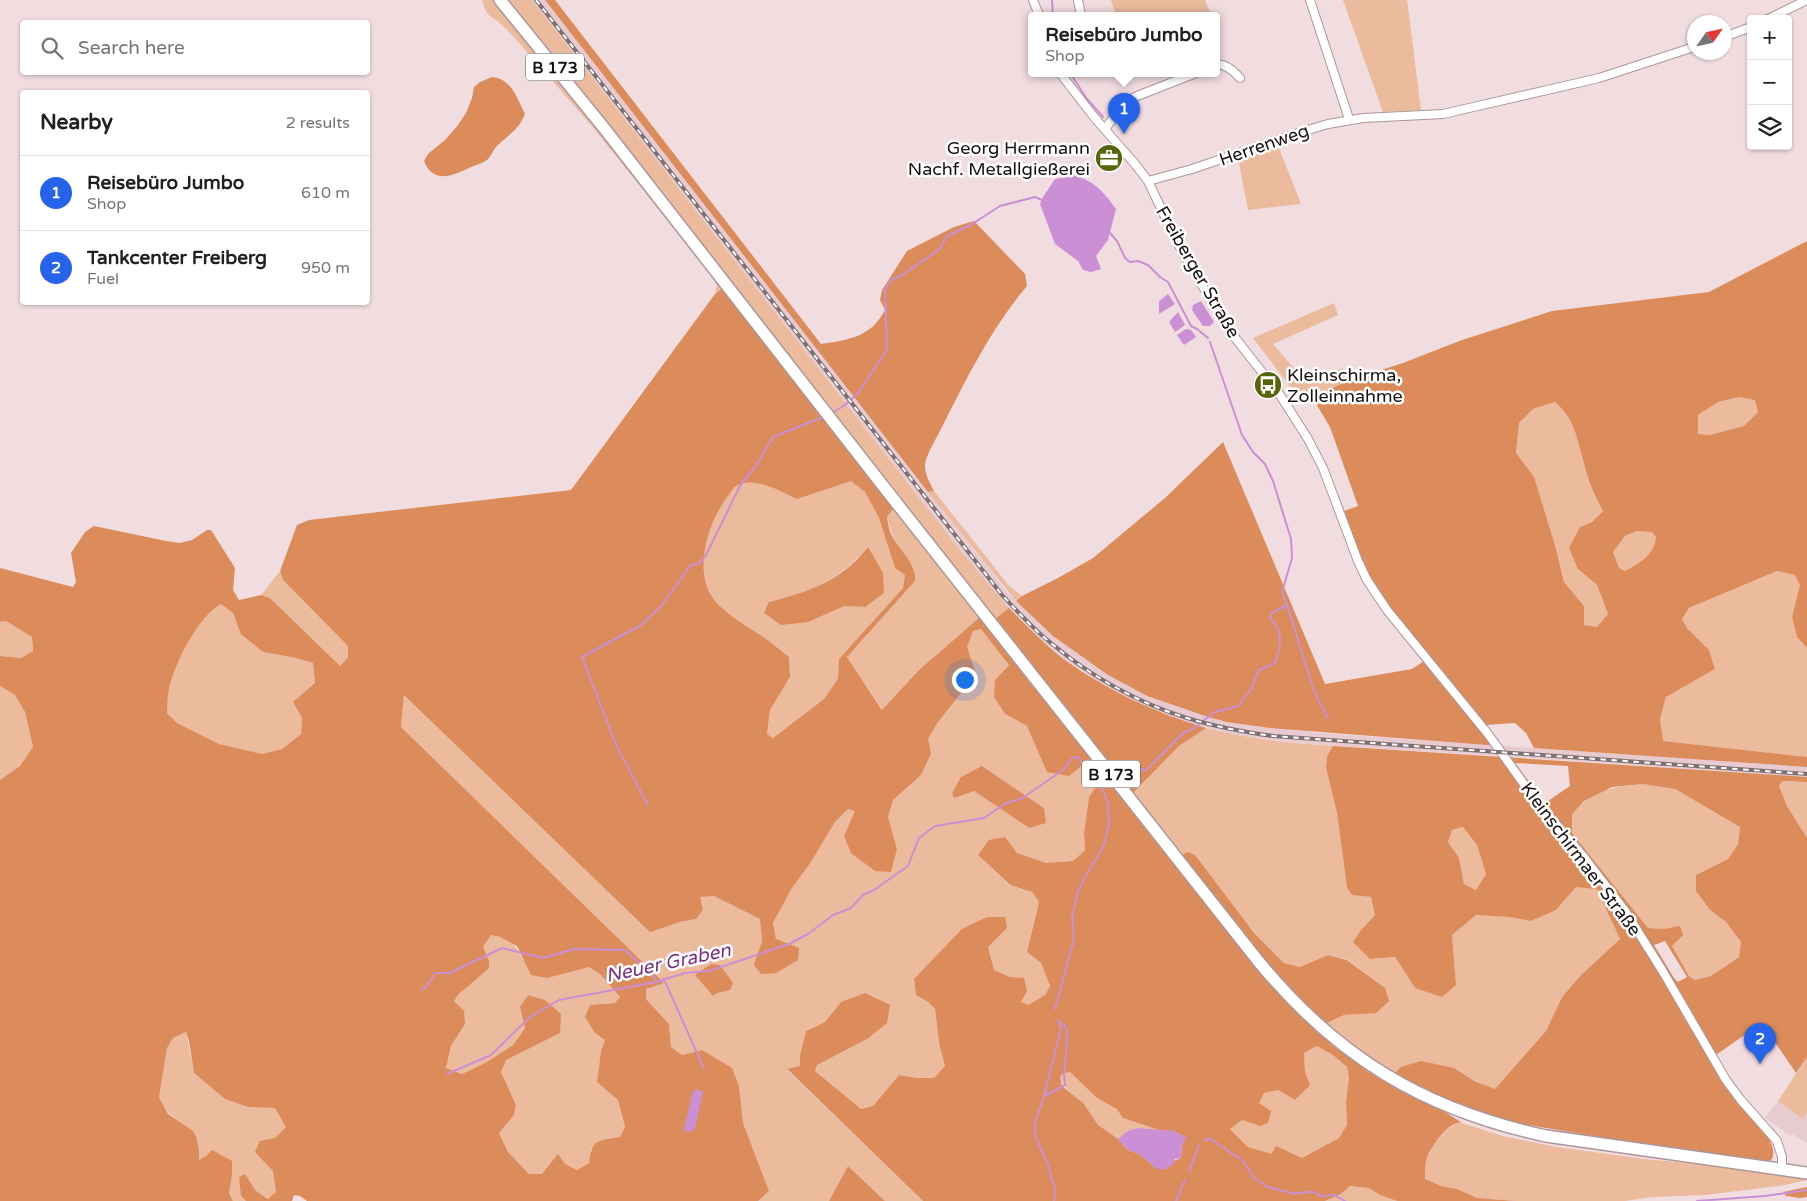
<!DOCTYPE html>
<meta charset="utf-8">
<style>
:root{--surface:#fff;--page:#f6f6f6;--text:#202124;--muted:#757577;--line:#e0e0e0;--accent:#2563eb}
body{margin:0;font-family:"Varela Round",sans-serif;background:var(--page);color:var(--text)}
.controls{position:absolute;right:15px;top:15px;display:grid;overflow:hidden;border-radius:5px;box-shadow:0 1px 4px #0004}
.controls button{width:45px;height:45px;display:grid;place-items:center;padding:0;border:0;border-bottom:1px solid var(--line);background:var(--surface);color:var(--text);font:25px sans-serif}
.compass{position:absolute;left:1687px;top:15px;width:45px;height:45px;border-radius:50%;background:var(--surface);box-shadow:0 1px 4px #0004;rotate:56deg}
.you{position:absolute;left:964px;top:679px;width:18px;height:18px;margin:-12px;border:4px solid #fff;border-radius:50%;background:#1a73e8;box-shadow:0 0 0 8px #1a73e833}
.badge{display:grid;place-items:center;width:32px;height:32px;border-radius:50%;background:var(--accent);color:#fff;font-size:16px;font-weight:700}
.pin{position:absolute;translate:-50% -41px;filter:drop-shadow(0 1px 2px #0008)}
.pin::after{content:'';position:absolute;top:26px;width:18px;height:15px;background:inherit;clip-path:polygon(0 0,100% 0,50% 100%)}
.popup{position:absolute;left:1028px;top:12px;width:192px;height:65px;box-sizing:border-box;display:grid;place-content:center;border-radius:5px;background:var(--surface);filter:drop-shadow(0 1px 4px #0005);font-size:16px;white-space:nowrap;color:var(--muted)}
.popup b{font-size:19px;color:var(--text)}
.popup::after{content:'';position:absolute;left:50%;top:100%;margin-left:-10px;border:10px solid transparent;border-top-color:var(--surface)}
.list{margin:0;padding:0;list-style:none}
h2{display:flex;justify-content:space-between;align-items:center;height:65px;margin:0;padding:0 20px;font-size:21px}
h2 small{font-size:16px;font-weight:400;color:var(--muted)}
.list li{display:grid;grid-template-columns:32px 1fr auto;gap:15px;align-items:center;box-sizing:border-box;height:75px;padding:0 20px;border-top:1px solid var(--line)}
.list b{display:block;font-size:19px;white-space:nowrap}
.list p{margin:0;font-size:16px;white-space:nowrap;color:var(--muted)}
.list em{font-size:16px;font-style:normal;color:var(--muted)}
.icon{flex:none;width:28px;height:28px;fill:none;stroke:currentColor;stroke-width:2;stroke-linecap:round;stroke-linejoin:round}
.map{position:relative;flex:none;width:1807px;height:1201px;overflow:hidden}
.search{position:absolute;background:var(--surface);box-shadow:0 1px 4px #0004;left:20px;top:20px;width:350px;height:55px;display:flex;align-items:center;gap:12px;box-sizing:border-box;padding:0 18px;border-radius:5px;color:var(--muted);font-size:19px}
.panel{position:absolute;background:var(--surface);box-shadow:0 1px 4px #0004;left:20px;top:90px;width:350px;height:215px;border-radius:5px}
.map>svg:first-child{display:block}
.built{fill:#e7cbd0}
.green{fill:#ecba9d;fill-rule:evenodd}
.forest{fill:#dc8b5a;fill-rule:evenodd}
.water{fill:#cb8fd5}
.lines{fill:none;stroke-linecap:round;stroke-linejoin:round}
.stream{stroke:#cb8fd5;stroke-width:2}
.minor-casing{stroke:#ab979b;stroke-width:10}
.primary-casing{stroke:#ab979b;stroke-width:14}
.minor{stroke:#fff;stroke-width:8}
.primary{stroke:#fff;stroke-width:11}
.rail-casing{stroke:#7d6f72;stroke-width:4}
.rail{stroke:#fff;stroke-width:2;stroke-dasharray:5.5;stroke-linecap:butt}
.labels{text-anchor:middle;stroke-width:5;stroke-linejoin:round;paint-order:stroke}
.shield{fill:#fff;stroke:#5d5859;stroke-width:1}
.shield-label{font-size:16px;font-weight:bold;fill:#181112}
.street-label{font-size:18px;fill:#181112;stroke:#fff}
.poi-label{font-size:18px;fill:#181112;stroke:#fff;text-anchor:end}
.water-label{font-size:19px;font-style:italic;fill:#773084;stroke:#fff}
</style>
<div class="map">
<svg width="1807" height="1201" viewBox="0 0 1807 1201">
<rect width="100%" height="100%" fill="#f1dce0"/>
<path class="built" d="M532 0H545L1007 592 1053 636 1108 675 1147 696 1189 711 1227 722 1320 733 1807 767V777L1503 756 1321 745 1271 740 1225 733 1186 722 1143 705 1103 685 1065 659 1046 644 1000 598 959 549Z
M1778 1101 1803 1118 1807 1113V1143L1792 1134 1791 1136 1765 1118Z"/>
<path class="green" d="M482 0H494L558 78 723 288 715 294 717 285 712 276 591 125 513 36C509 32 505 28 501 24 488 13 488 19 482 0Z
M507 0H532L959 549 1009 608 994 619Z
M1111 0H1205L1211 15H1116Z
M1343 0H1407L1421 110 1383 112Z
M1277 143 1301 204 1248 210 1238 158Z
M1334 303 1338 315 1273 344 1306 382 1343 368 1350 380 1305 400 1292 389 1253 338Z
M1739 397 1755 399 1758 412 1744 427 1710 435 1697 434 1698 415 1718 402Z
M1555 402C1575 419 1576 437 1583 461 1587 478 1594 495 1603 511L1592 522 1580 527 1578 569 1597 585 1608 614 1597 627 1584 625V606L1564 582 1556 549 1516 453 1519 423 1533 409Z
M851 480 865 492 879 518 895 568 905 575 903 588 839 659 838 679 824 699 773 738 767 734 770 710 790 677 789 657C780 650 771 642 762 636 748 627 719 610 711 595 694 567 709 519 729 495 731 492 733 488 736 486 755 475 780 491 797 499ZM868 547 865 607 770 602C815 590 836 582 868 547Z
M934 491 1010 587 1022 596 1016 601 928 492Z
M894 508 980 617 919 670 883 710 847 657 915 581C905 560 892 540 887 517Z
M1637 531 1652 532 1656 537C1654 555 1640 563 1625 571L1619 568 1613 552 1625 536Z
M280 571 283 580 348 646V657L339 666 270 598 261 595Z
M1777 571 1796 575 1800 585 1792 617 1797 637 1807 648V757L1662 741 1660 719 1666 697 1715 669 1709 650 1687 628 1682 619 1689 608Z
M221 604 233 613 237 623 263 652 296 658 313 663 315 683 293 702 302 718 301 734 282 749 262 754 219 744 177 723 167 713C168 704 167 694 170 685 176 661 199 616 221 604Z
M6 621 32 637 33 652 21 658 0 656V622Z
M982 629 1009 665 995 680 1005 714 1027 726 1035 744 1087 761 1103 782 1095 788 1089 797 1084 833 1085 850 1073 861 1046 863 1017 853 1004 837 978 855 1009 885 1032 892 1039 902 1027 952 1041 963 1050 986 1045 995 1028 1005 1020 1002 1010 977 994 970 988 947 1006 928 938 955 914 979 916 995 928 1002 935 1009 939 1043 945 1066 934 1078H917L899 1075 873 1106 861 1109 815 1071 817 1065 867 1039 841 1002 825 1022 806 1031 800 1055V1067L787 1070 923 1201H885L848 1166 829 1201H758L769 1191 743 1123 739 1086 702 1050 682 1055 671 1047 669 1024 646 999V989L663 983 401 727 404 695 668 925 696 919 703 910 700 897 714 896 760 919 762 941 755 965 776 939 773 923 792 888 811 862 835 822 848 809 856 811 844 836 897 849 888 817 893 799 921 775 931 754 927 739 938 722 973 631ZM982 766 1044 808 1029 828 974 791Z
M0 686 15 695 25 712 33 747 20 766 0 780Z
M1206 728C1247 739 1290 743 1333 746L1327 756 1326 768 1337 813 1347 888 1353 895 1371 897 1375 915 1361 930 1370 959 1395 957 1415 988 1456 985 1452 935 1476 915 1509 917 1531 921 1556 910 1576 887 1597 888 1620 939 1581 975 1562 997 1546 1031 1495 1090 1476 1082 1454 1068 1394 1074 1375 1062 1325 1024 1344 1015 1376 1012 1385 988 1347 959 1328 955 1300 967 1284 963 1254 933 1188 852 1182 855 1133 793 1179 746Z
M1782 781 1807 782V838L1787 806 1779 786Z
M1643 784 1675 789 1740 827 1738 844 1728 859 1696 875V891L1710 910 1726 922 1741 942 1739 957 1711 976 1693 980 1689 976 1672 946 1677 941 1664 929 1648 928 1572 833V814C1594 789 1612 787 1643 784Z
M1464 827 1477 845 1486 874 1476 890 1464 884 1459 859 1448 842 1452 830Z
M491 935C509 938 516 944 523 960L589 967 601 975 620 997 615 1003 590 1005 595 1033 605 1040 601 1051 597 1082 618 1100 625 1127 620 1138 591 1149 589 1163 577 1170 565 1164 542 1174H529L508 1152 499 1133 514 1115 516 1105 501 1072 506 1060 529 1048 545 1000 528 995 520 1007 525 1028 513 1045 487 1062 462 1074 446 1068 451 1046 465 1024 453 1002 489 961 483 947Z
M186 1032 194 1073 225 1099 248 1107 275 1108 287 1127 275 1139 260 1141 273 1171 276 1192 269 1199 255 1190 241 1196 246 1201H233L229 1193 232 1176 206 1156 199 1160V1150L196 1136 192 1130 168 1113 159 1097 167 1048 173 1038Z
M1317 1046 1333 1055 1347 1067 1349 1078 1346 1102 1347 1125 1339 1138 1302 1158 1277 1147 1271 1155 1248 1147 1230 1129 1242 1120 1260 1126 1259 1103 1264 1092 1278 1090 1295 1100 1309 1085 1305 1072 1304 1053Z
M1807 1057V1113L1803 1119 1778 1101Z
M1070 1072 1097 1098 1159 1130C1140 1128 1134 1127 1118 1139 1098 1131 1094 1118 1082 1103 1074 1093 1063 1090 1060 1077L1064 1073Z
M1459 1122 1503 1136 1557 1147 1645 1159 1758 1170 1807 1177V1180L1785 1185 1705 1195 1652 1197 1625 1201H1516L1477 1198 1457 1189 1441 1186 1424 1179C1425 1173 1425 1165 1427 1159 1431 1144 1447 1128 1459 1122Z
M1350 1186 1369 1188 1380 1195 1397 1201H1325L1341 1194Z"/>
<path class="forest" d="M545 0H555L821 344C849 340 871 337 885 310L880 300 882 290 907 251 954 227 974 221 1025 274 1027 286C991 328 965 381 940 431 936 439 925 457 925 466 925 475 930 483 934 491L928 492Z
M492 77C512 79 517 98 525 114 518 131 510 133 498 145 493 149 491 157 487 160 481 164 475 165 469 168 452 176 433 184 424 161L428 154 445 140 458 125 466 113 472 98 474 87 480 82Z
M1807 241V648L1797 637 1792 617 1800 585 1795 575 1777 571 1689 608 1682 619 1687 628 1709 650 1715 669 1666 697 1660 719 1663 741 1807 757V767L1534 748 1526 733 1515 723 1485 725 1500 746 1270 728 1227 722 1208 717 1147 696 1108 675 1053 636 1016 601 1022 596 1058 578 1093 558 1165 498 1223 442 1325 684 1412 669 1427 659 1388 607 1370 578 1360 560 1344 511 1358 506 1330 427 1312 397 1350 380 1403 363 1462 340 1552 311 1709 292ZM1739 397 1755 400 1758 412 1744 426 1710 435 1698 434V415L1718 402ZM1555 402C1575 419 1576 437 1583 460 1587 478 1594 495 1603 511L1592 522 1580 527 1569 548 1578 569 1597 585 1608 614 1597 627 1584 625V606L1564 582 1556 549 1534 477 1516 453 1519 423 1533 409ZM1637 531 1652 532 1656 537C1654 555 1640 563 1625 571L1619 568 1613 552 1625 536Z
M723 288 781 366 894 508 887 517C888 523 889 531 892 536 900 552 916 562 915 581L847 657 882 710 919 670 980 617 1237 944 1284 1000 1333 1046 1367 1071 1404 1093 1443 1111 1461 1122C1448 1123 1434 1143 1428 1155 1425 1162 1425 1172 1425 1179L1441 1186 1457 1189 1477 1198 1516 1201H1397L1380 1195 1369 1188 1350 1186 1341 1194 1325 1201H923L787 1069 800 1066V1055L806 1031 825 1022 841 1002 865 993 890 1005 887 1023 867 1039 817 1065 815 1071 861 1109 873 1106 899 1075 917 1078H934L945 1066 939 1043 935 1009 928 1002 916 995 914 979 962 929 987 917H1005L1007 928 988 947 994 970 1010 977 1024 978 1027 991 1021 1002 1028 1005 1045 995 1050 986 1041 963 1027 952 1039 902 1032 892 1010 885 978 855 989 840 1005 837 1017 853 1046 863 1073 861 1085 850 1084 833 1089 797 1095 788 1103 781 1087 761 1069 776 1047 772 1027 726 1005 714 994 697 995 680 1009 665 981 629 973 631 967 647 976 674 938 722 928 739 931 754 921 775 893 800 888 817 897 849 891 872 875 871 851 853 844 836 855 811 848 809 835 822 811 862 792 888 773 923 776 939 799 948 798 960 776 973 761 974 754 965 762 941 760 919 714 896 700 897 703 910 696 919 680 922 650 932 404 695 401 727 664 983 646 989V999L669 1024 671 1047 682 1055 702 1050 732 1068 739 1086 743 1123 769 1191 758 1201H307L300 1196 294 1195 292 1201H246L241 1196 239 1177 245 1174 255 1190 268 1199 276 1192 273 1171 255 1152 260 1141 275 1138 286 1127 275 1108 248 1107 225 1099 194 1073 189 1041 186 1032 173 1038 167 1048 159 1097 168 1114 192 1130 196 1136 199 1150V1160L206 1156 212 1150 232 1161V1176L229 1193 233 1201H0V780L20 766 33 747 25 712 15 695 0 686V656L21 658 33 651 32 637 6 621 0 622V568L73 587 76 582 71 553 85 532 94 526 166 541 180 543 192 540 207 530H211L235 568 233 590 239 600 261 595 270 598 340 666 348 657V646L283 580 280 571 297 525 309 520 571 490 715 294ZM851 481 865 492 879 518 895 568 905 575 903 588 839 659 838 679 824 699 773 738 767 734 770 710 790 677 789 657C780 650 771 642 762 636 748 627 719 610 711 595 694 567 709 519 729 495 731 492 733 488 736 486 755 475 780 492 797 499ZM221 604 233 613 241 634 263 652 296 658 313 663 315 683 293 702 302 718 301 734 282 749 262 754 219 744 177 723 167 713C168 704 167 694 170 685 176 661 199 616 221 604ZM491 935 500 937 517 946 531 975 547 978 589 967 601 975 620 997 615 1003 590 1005 585 1017 595 1033 605 1040 601 1051 597 1082 618 1100 625 1127 620 1137C598 1141 592 1138 589 1163L577 1170 565 1164 558 1154 542 1174H529L508 1152 499 1133 514 1115 516 1105 501 1072 506 1060 560 1033 561 1014 545 1000 528 995 520 1007 525 1028 513 1045 487 1062 462 1074 446 1068 451 1046 465 1024 464 1011 454 1001 459 994 489 968V961L483 947ZM1317 1046 1333 1055 1347 1067 1349 1078 1346 1102 1347 1125 1339 1138 1302 1158 1276 1146 1271 1154 1248 1147 1230 1129 1242 1120 1260 1126 1268 1123 1271 1111 1259 1103 1264 1093 1278 1090 1295 1100 1310 1085 1305 1072 1304 1053ZM1070 1072 1097 1098 1117 1109 1123 1118 1159 1130 1174 1131 1185 1137 1182 1146 1181 1158 1156 1168 1139 1154 1128 1150 1118 1139 1098 1125 1083 1103 1062 1086 1060 1077 1064 1073Z
M868 547 883 573 884 593 865 607 844 606 808 622 781 625 764 613 769 602C811 591 841 581 868 547Z
M1009 608C1027 626 1045 645 1065 660 1108 691 1156 713 1206 728L1179 746 1133 793 996 618Z
M1333 746 1807 777V782L1782 781 1779 786 1787 806 1807 838V1057L1796 1073 1762 1023 1710 1059C1716 1070 1722 1083 1730 1093 1742 1108 1781 1139 1772 1159L1769 1162 1676 1150 1504 1121 1437 1096 1394 1074 1401 1067 1421 1061 1454 1068 1476 1082 1495 1089 1546 1031 1562 997 1581 975 1620 939 1597 889 1576 887 1556 910 1531 921 1509 917 1476 915 1452 935 1456 985 1442 997 1415 988 1395 957 1370 959 1353 942 1361 930 1375 915 1371 897 1352 895 1347 888 1337 813 1326 768 1327 756ZM1515 763 1568 766 1570 786 1545 803ZM1643 784 1675 789 1740 827 1738 844 1728 859 1696 875V891L1710 910 1726 922 1741 942 1739 957 1711 976 1694 980 1689 976 1672 946 1683 935 1680 926 1664 929 1648 928 1572 833V814L1584 801 1612 787ZM1463 827 1477 845 1486 874 1476 890 1464 884 1459 858 1448 842 1452 830ZM1665 941 1687 977 1678 982 1674 978 1654 945Z
M982 766 1044 808 1046 823 1029 828 974 791 954 798 952 793 961 777Z
M1187 852 1195 855 1254 933 1284 963 1300 967 1328 955 1347 960 1385 988 1389 1001 1376 1013 1344 1015 1325 1024C1271 973 1228 913 1182 855Z
M711 964 720 965 733 983 730 990 717 993 713 996 695 975Z
M848 1166 885 1201H829Z
M1807 1187V1197L1800 1198 1786 1196 1783 1192Z"/>
<path class="water" d="M1075 175C1096 183 1103 191 1116 209L1108 240 1096 256 1101 269 1091 272 1083 270 1078 261 1055 244 1040 204 1043 197 1055 179Z
M1168 294 1175 304 1159 314V301Z
M1201 301 1214 322 1210 326H1203L1192 310 1193 305Z
M1178 312 1185 325 1175 332 1169 322Z
M1186 329 1191 330 1196 337 1184 345 1177 335Z
M697 1089 703 1092 695 1128 693 1131 687 1132 684 1129 693 1091Z
M1138 1128 1174 1131 1186 1137 1182 1146 1181 1158 1175 1159 1174 1164 1164 1170 1156 1168 1139 1154 1128 1150 1118 1139 1128 1131Z"/>
<g class="lines">
<path class="stream" d="M1052 0 1053 15
M1070 73 1087 99 1103 117
M1109 232 1117 241 1125 258 1130 262 1138 261 1148 265 1160 277 1168 282 1191 326 1197 329 1208 338
M832 413 845 405 858 393 887 350 885 289 891 280 902 275 940 249 947 236 969 226 1000 206 1035 197 1042 200
M1287 605 1314 691 1328 718
M1119 767 1146 770 1183 733 1191 730 1215 712 1238 706 1250 691 1259 670 1275 663C1281 646 1284 632 1270 618L1272 613 1287 605 1282 592 1292 558 1291 539 1273 481 1265 464 1253 452 1242 435 1210 342
M648 805 616 745 582 657 641 625 662 605 690 566 699 563 705 557 741 484 755 467 773 437 823 417
M664 979 704 1069
M421 990 426 987 436 973H450L502 948 543 958 574 949 625 950 654 977 656 981
M1055 1009 1074 939 1072 918 1078 891 1089 870 1103 848 1109 823 1108 805 1104 792 1099 783 1100 780H1097L1088 770
M447 1074 491 1055 530 1017 559 1000 656 982 685 973 709 971 789 944 808 934 833 915 851 908 863 895 874 890 908 866 919 838 935 826 984 818 1006 803 1021 799 1063 770 1072 758 1078 757 1085 766
M1045 1096 1065 1085 1064 1073 1066 1056 1067 1030 1064 1025 1058 1022
M1204 1141 1209 1138 1243 1161 1254 1178 1268 1187 1295 1194 1307 1192H1315L1320 1196 1334 1195 1345 1201
M1189 1171 1199 1145
M1054 1201 1055 1189 1047 1162 1035 1136V1123L1044 1096 1061 1029 1058 1020
M1176 1201 1185 1180
M1697 1201 1765 1196 1807 1190"/>
<defs>
<path id="minor" d="M1033 0 1039 15
M1078 0 1081 15
M1310 0 1349 119
M1768 19 1807 0
M1724 37 1751 27
M1216 64C1226 64 1234 71 1240 78
M1060 73 1094 117 1135 164 1148 181 1177 242 1206 292 1236 339 1280 395 1308 439 1323 468 1358 561 1367 580 1387 610 1488 734 1534 798 1583 856 1625 911 1662 970 1726 1080 1740 1099 1777 1141 1782 1157V1169
M1105 129 1125 102 1137 96 1196 73
M1148 181 1192 169 1298 133 1328 124 1363 118 1443 114 1599 78 1694 47"/>
<path id="primary" d="M500 0 604 128 891 496 1259 962C1338 1058 1425 1110 1546 1136L1807 1173"/>
</defs>
<use href="#minor" class="minor-casing"/>
<use href="#primary" class="primary-casing"/>
<use href="#minor" class="minor"/>
<use href="#primary" class="primary"/>
<defs>
<path id="rail" d="M536 0 1002 595C1018 612 1033 629 1051 643 1090 676 1138 703 1187 718 1216 727 1244 732 1273 736L1807 774"/>
</defs>
<use href="#rail" class="rail-casing"/>
<use href="#rail" class="rail"/>
</g>
<defs>
<symbol id="office-disc" viewBox="-11 -11 22 22"><circle r="9.5" fill="#57650a" stroke="#fff"/><path d="M-6-3h4V-5.5h4V-3h4V5H-6ZM-1-4.5V-3h2v-1.5ZM-6 0V1H6V0Z" fill="#fff"/></symbol>
<symbol id="bus-disc" viewBox="-11 -11 22 22"><circle r="9.5" fill="#57650a" stroke="#fff"/><path d="M-5-6H5V4H4V6H2V4H-2V6H-4V4H-5ZM-3.5-4V0h7V-4ZM-3.5 1.2v1.5H-2V1.2ZM2 1.2v1.5H3.5V1.2Z" fill="#fff"/></symbol>
</defs>
<g fill-rule="evenodd">
<use href="#office-disc" x="1093" y="142" width="32" height="32"/>
<use href="#bus-disc" x="1252" y="369" width="32" height="32"/>
</g>
<g class="labels">
<g class="shield">
<rect x="526" y="53.5" width="58" height="27" rx="4"/>
<rect x="1082" y="760.5" width="58" height="27" rx="4"/>
</g>
<g class="shield-label">
<text x="555" y="73">B 173</text>
<text x="1111" y="780">B 173</text>
</g>
<g class="street-label">
<text transform="translate(1264 145) rotate(-19)" y="6">Herrenweg</text>
<text transform="translate(1198 272) rotate(60)" y="6">Freiberger Straße</text>
<text transform="translate(1581 859) rotate(53)" y="6">Kleinschirmaer Straße</text>
</g>
<g class="poi-label">
<text x="1090" y="154">Georg Herrmann<tspan x="1090" dy="21">Nachf. Metallgießerei</tspan></text>
<text x="1287" y="381" text-anchor="start">Kleinschirma,<tspan x="1287" dy="21">Zolleinnahme</tspan></text>
</g>
<g class="water-label">
<text transform="translate(668 962) rotate(-12)" y="7">Neuer Graben</text>
</g>
</g>
</svg>
<div class="controls">
<button>+</button>
<button>−</button>
<button><svg class="icon" aria-label="layers" viewBox="0 0 24 24"><path d="M12 4l9 5-9 5-9-5zM3 14l9 5 9-5"/></svg></button>
</div>
<svg class="compass" viewBox="-18 -18 36 36"><path d="M0-13l5 13h-10z" fill="#e53935"/><path d="M0 13l5-13h-10z" fill="#757577"/></svg>
<div class="you"></div>
<div class="pin badge" style="left:1124px;top:134px">1</div>
<div class="popup"><b>Reisebüro Jumbo</b>Shop</div>
<div class="pin badge" style="left:1760px;top:1064px">2</div>
<div class="search"><svg class="icon" aria-label="search" viewBox="0 0 24 24"><circle cx="10" cy="10" r="6"/><path d="M15 15l6 6"/></svg>Search here</div>
<section class="panel">
<h2>Nearby<small>2 results</small></h2>
<ul class="list">
<li><span class="badge">1</span><div><b>Reisebüro Jumbo</b><p>Shop</p></div><em>610 m</em></li>
<li><span class="badge">2</span><div><b>Tankcenter Freiberg</b><p>Fuel</p></div><em>950 m</em></li>
</ul>
</section>
</div>
